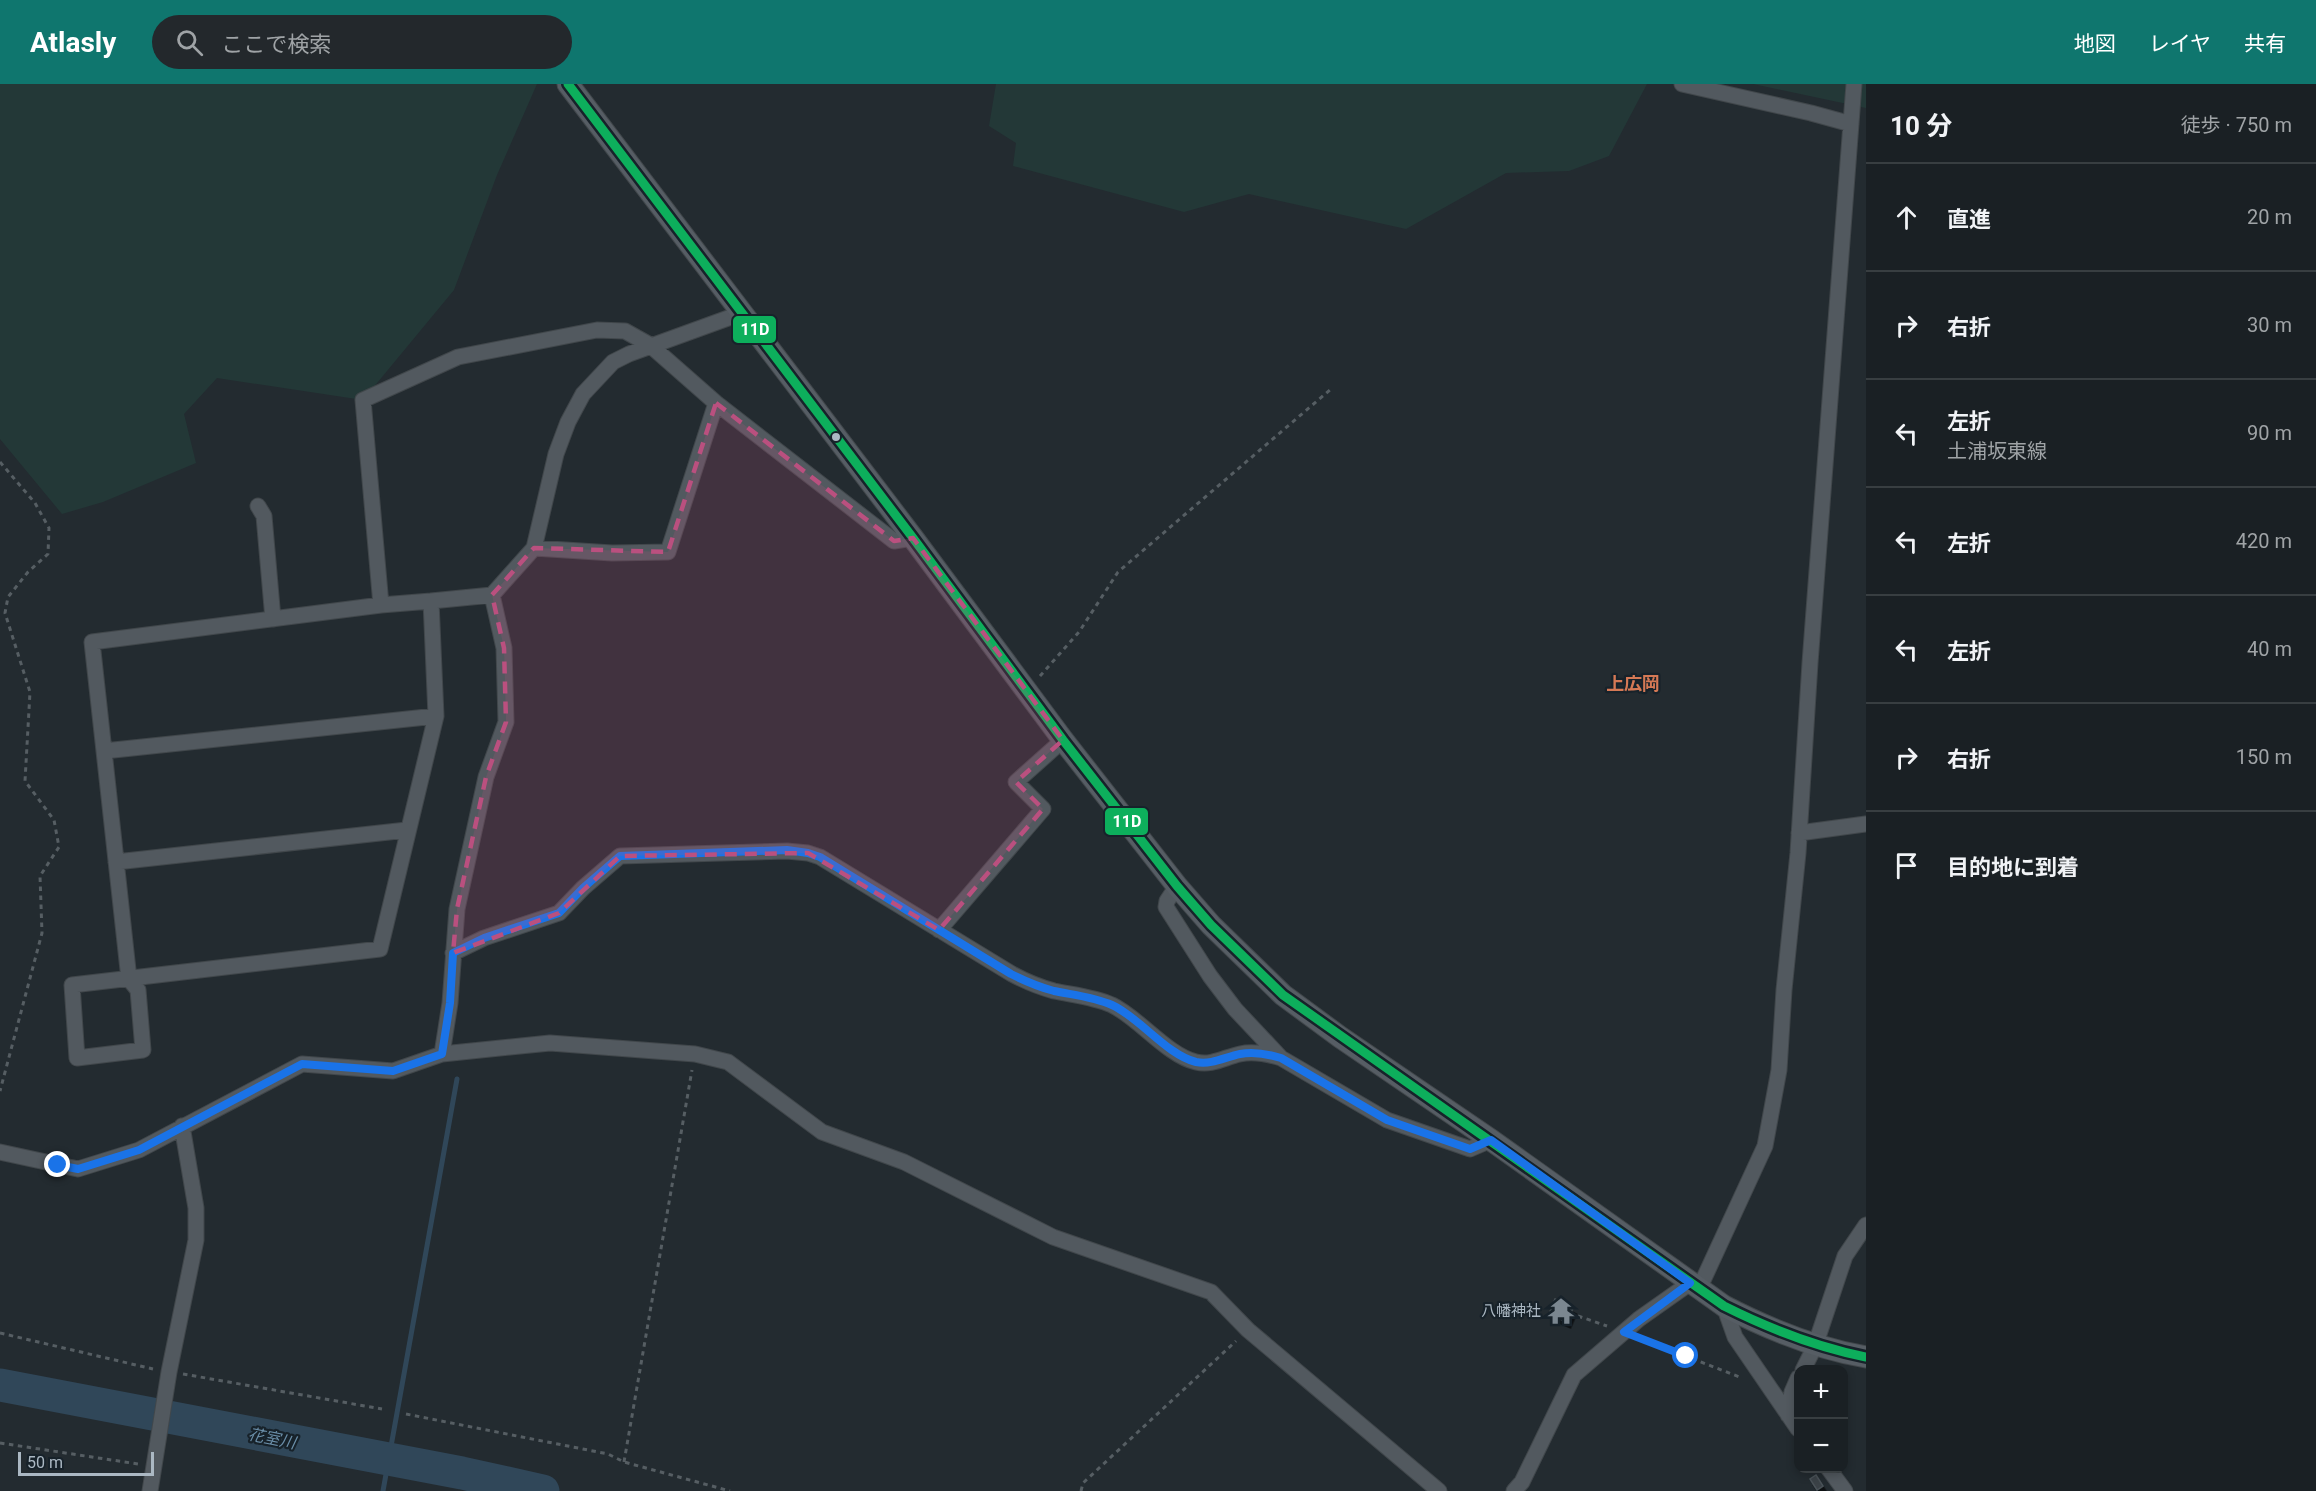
<!DOCTYPE html>
<html lang="ja">
<meta charset="utf-8">
<style>
:root{--surface:#1a2024;--page:#23282c;--text:#f1f3f6;--muted:#9fa3a6;--line:#383e41;--accent:#0f766e}
body{margin:0;font-family:Roboto,"Noto Sans JP",sans-serif;background:var(--page);color:var(--text)}
.controls{position:absolute;right:18px;bottom:18px;display:grid;overflow:hidden;border-radius:12px;box-shadow:0 3px 9px #0003}
.controls button{width:54px;height:54px;display:grid;place-items:center;padding:0;border:0;border-bottom:2px solid var(--line);background:var(--surface);color:var(--text);font:30px sans-serif}
.scale{position:absolute;left:18px;bottom:15px;width:136px;box-sizing:border-box;padding-left:6px;border:3px solid #abb8c3;border-top:0;font-size:16px;line-height:21px;white-space:nowrap;color:#abb8c3;-webkit-text-stroke:4px #17222a;paint-order:stroke}
.stop{position:absolute;width:18px;height:18px;margin:-14px;border:4px solid #1a73e8;border-radius:50%;background:#fff}
.stop.end{background:#1a73e8;border-color:#fff;box-shadow:0 2px 6px #0008}
.list{margin:0;padding:0;list-style:none}
h2{display:flex;justify-content:space-between;align-items:center;height:78px;margin:0;padding:0 24px;font-size:26px}
h2 small{font-size:20px;font-weight:400;color:var(--muted)}
.list li{display:grid;grid-template-columns:39px 1fr auto;gap:18px;align-items:center;box-sizing:border-box;height:108px;padding:0 24px;border-top:2px solid var(--line)}
.list b{display:block;font-size:22px;white-space:nowrap}
.list p{margin:0;font-size:20px;white-space:nowrap;color:var(--muted)}
.list em{font-size:20px;font-style:normal;color:var(--muted)}
.icon{flex:none;width:33px;height:33px;fill:none;stroke:currentColor;stroke-width:2;stroke-linecap:round;stroke-linejoin:round}
.map{position:relative;flex:none;width:1866px;height:1407px;overflow:hidden}
header{display:flex;align-items:center;gap:36px;box-sizing:border-box;height:84px;padding:0 30px;background:var(--accent);color:#fff}
header strong{font-size:28px}
nav{display:flex;gap:33px;margin-inline-start:auto;font-size:21px}
.search{width:420px;height:54px;background:var(--page);display:flex;align-items:center;gap:15px;box-sizing:border-box;padding:0 21px;border-radius:33px;color:var(--muted);font-size:22px}
main{display:flex}
aside{flex:1;background:var(--surface)}
.map>svg:first-child{display:block}
.green{fill:#233837}
.lines{fill:none;stroke-linecap:round;stroke-linejoin:round}
.stream{stroke:#304759;stroke-width:5}
.river{stroke:#304759;stroke-width:33}
.building{fill:#3b4247;stroke:#4a5258;stroke-width:1.5;filter:url(#shadow)}
.minor-casing{stroke:#41474b;stroke-width:17}
.secondary-casing{stroke:#41474b;stroke-width:23}
.path{stroke:#565e63;stroke-width:3;stroke-dasharray:4.5 4.5;stroke-linecap:butt}
.minor{stroke:#52595f;stroke-width:15}
.secondary{stroke:#565d64;stroke-width:21}
.bus-1-casing{stroke:#17222a;stroke-width:14}
.bus-1{stroke:#0daf5c;stroke-width:9}
.route{stroke:#1a73e8;stroke-width:8}
.marked{fill:#ba507f;fill-opacity:0.2;stroke:#ba507f;stroke-width:4.5;stroke-dasharray:12 8;stroke-linejoin:round}
.bus-dot{fill:#abb8c3;stroke:#17222a;stroke-width:2}
.labels{text-anchor:middle;stroke-width:4.5;stroke-linejoin:round;paint-order:stroke}
.poi-label{font-size:15px;fill:#abb8c3;stroke:#17222a;text-anchor:end}
.water-label{font-size:16px;font-style:italic;fill:#6b8fa9;stroke:#17222a}
.quarter-label{font-size:18px;font-weight:bold;fill:#d57955;stroke:#17222a}
.line-badge{stroke:#17222a;stroke-width:2}
.badge-label{font-size:16px;text-anchor:middle;font-weight:bold;fill:#fff}
</style>
<header>
<strong>Atlasly</strong>
<div class="search"><svg class="icon" aria-label="search" viewBox="0 0 24 24"><circle cx="10" cy="10" r="6"/><path d="M15 15l6 6"/></svg>ここで検索</div>
<nav><a>地図</a><a>レイヤ</a><a>共有</a></nav>
</header>
<main>
<div class="map">
<svg width="1866" height="1407" viewBox="0 0 1866 1407">
<defs>
<filter id="shadow"><feDropShadow dx="3.5" dy="6" stdDeviation="0" flood-color="#0009"/></filter>
</defs>
<rect width="100%" height="100%" fill="#232b30"/>
<path class="green" d="M0 0H537L497 91 454 206 363 316 217 294 184 330 196 379 103 418 62 430 0 355Z
M996 0H1647L1609 72 1569 87 1506 89 1406 145 1249 110 1184 128 1013 82 1016 59 989 42Z
M1753 0H1866V24Z"/>
<g class="lines">
<path class="stream" d="M383 1407 457 995"/>
<path class="river" d="M0 1301 462 1389 543 1407"/>
</g>
<path class="building" d="M1555 1215 1573 1224 1567 1238 1549 1230Z
M1816 1391 1823 1402 1817 1406 1810 1395Z"/>
<g class="lines">
<defs>
<path id="minor" d="M1682 0 1811 29 1851 40
M258 422 264 432 273 535
M534 464 612 469 668 468 716 319
M431 517 492 511 534 464 556 370 568 338 583 310 613 278 629 270 742 229
M381 521 363 316 458 273 597 246 625 247 650 261 716 319 894 457 913 454
M104 667 129 895 138 906 143 966 77 974 72 901 380 865 436 632 431 517 381 521 92 558 104 667
M104 667 436 632
M1799 749 1866 740
M116 778 407 746
M1177 802 1167 817 1166 823 1210 892 1235 925 1281 974
M939 846 1043 725 1016 698 1063 656
M453 869 484 854 559 829 583 804 620 772 787 767 808 769 820 773 1012 890C1025 897 1039 903 1054 907 1073 911 1094 913 1112 921 1139 934 1167 971 1196 978 1212 982 1225 973 1240 970 1254 967 1268 970 1281 974L1387 1036 1470 1065 1491 1056
M442 970 450 919 457 825 486 693 506 638 504 564 492 511
M0 1068 78 1085 139 1066 302 980 393 987 442 970 550 959 695 970 728 978 822 1048 904 1078 1053 1153 1211 1208 1248 1246 1439 1407
M1699 1205 1765 1062 1779 986 1784 906 1798 769 1810 579 1854 0
M1724 1222 1735 1253 1798 1345
M1803 1286 1815 1262 1845 1172 1866 1141
M1788 1331 1792 1308 1798 1294
M1828 1384 1845 1407
M150 1407 169 1288 196 1156V1124L182 1042
M1514 1407 1522 1398 1574 1291 1639 1235 1690 1199"/>
<path id="secondary" d="M568 0 913 454 1063 656 1177 802 1211 841 1283 911 1340 953 1491 1056 1724 1222C1770 1246 1815 1264 1866 1273"/>
</defs>
<use href="#minor" class="minor-casing"/>
<use href="#secondary" class="secondary-casing"/>
<path class="path" d="M0 378 35 419 49 444 48 470 28 488 8 513 5 529 30 608 25 697 54 736 59 763 40 792 42 849 0 1007
M1040 592 1079 548 1118 488 1331 305
M1578 1232 1607 1242
M0 1249 153 1285
M1642 1255 1742 1294
M183 1290 382 1325
M406 1330 608 1370 624 1378 730 1407
M0 1359 138 1380
M624 1378 692 986
M1081 1407 1083 1399 1236 1257"/>
<use href="#minor" class="minor"/>
<use href="#secondary" class="secondary"/>
<defs>
<path id="bus-1" d="M568 0 913 454 1063 656 1177 802 1211 841 1283 911 1724 1222C1770 1245 1816 1263 1866 1273"/>
</defs>
<use href="#bus-1" class="bus-1-casing"/>
<use href="#bus-1" class="bus-1"/>
</g>
<g class="lines">
<path class="route" d="M58 1081 78 1085 139 1066 302 980 393 987 442 970 450 919 453 869 484 854 559 829 583 804 620 772 787 766 808 769 820 773 1011 890C1025 897 1039 903 1054 907 1073 911 1094 913 1112 921 1139 933 1167 971 1196 978 1212 981 1225 973 1240 970 1255 967 1268 970 1281 974L1387 1036 1470 1065 1491 1056 1690 1199 1624 1248 1686 1272"/>
</g>
<path class="marked" d="M716 319 894 457 913 454 1063 656 1016 698 1043 725 939 846 808 769 620 772 559 829 453 869 457 825 486 693 506 638 504 564 492 511 534 464 668 468Z"/>
<defs>
<symbol id="temple-bare" viewBox="-9 -9 18 18"><path d="M0-6L5-2H3V0L6.5 2.5H4V6H1.5V3h-3V6H-4V2.5H-6.5L-3 0V-2H-5Z" fill="#7b8790" stroke="#17222a" stroke-width="2.5" paint-order="stroke"/></symbol>
</defs>
<g fill-rule="evenodd">
<use href="#temple-bare" x="1542" y="1208" width="38" height="38"/>
</g>
<circle class="bus-dot" cx="836" cy="353" r="5"/>
<g class="labels">
<g class="poi-label">
<text x="1541" y="1232">八幡神社</text>
</g>
<g class="water-label">
<text transform="translate(272 1354) rotate(11)" y="6">花室川</text>
</g>
<g class="quarter-label">
<text x="1633" y="606">上広岡</text>
</g>
</g>
<g class="line-badge">
<rect x="732" y="231" width="45" height="29" rx="6" fill="#0daf5c"/>
<rect x="1104" y="723" width="45" height="29" rx="6" fill="#0daf5c"/>
</g>
<g class="badge-label">
<text x="755" y="251">11D</text>
<text x="1127" y="743">11D</text>
</g>
</svg>
<div class="controls">
<button>+</button>
<button>−</button>
</div>
<div class="scale">50 m</div>
<div class="stop" style="left:1686px;top:1272px"></div>
<div class="stop end" style="left:58px;top:1081px"></div>
</div>
<aside>
<h2>10 分<small>徒歩 · 750 m</small></h2>
<ul class="list">
<li><svg class="icon" aria-label="ahead" viewBox="0 0 24 24"><path d="M12 20V5M6 11l6-6 6 6"/></svg><div><b>直進</b></div><em>20 m</em></li>
<li><svg class="icon" aria-label="right" viewBox="0 0 24 24"><path d="M7 20v-9h11M14 6l5 5-5 5"/></svg><div><b>右折</b></div><em>30 m</em></li>
<li><svg class="icon" aria-label="left" viewBox="0 0 24 24"><path d="M17 20v-9H6M10 6l-5 5 5 5"/></svg><div><b>左折</b><p>土浦坂東線</p></div><em>90 m</em></li>
<li><svg class="icon" aria-label="left" viewBox="0 0 24 24"><path d="M17 20v-9H6M10 6l-5 5 5 5"/></svg><div><b>左折</b></div><em>420 m</em></li>
<li><svg class="icon" aria-label="left" viewBox="0 0 24 24"><path d="M17 20v-9H6M10 6l-5 5 5 5"/></svg><div><b>左折</b></div><em>40 m</em></li>
<li><svg class="icon" aria-label="right" viewBox="0 0 24 24"><path d="M7 20v-9h11M14 6l5 5-5 5"/></svg><div><b>右折</b></div><em>150 m</em></li>
<li><svg class="icon" aria-label="arrive" viewBox="0 0 24 24"><path d="M6 21V4h12l-3 4 3 4H6"/></svg><div><b>目的地に到着</b></div></li>
</ul>
</aside>
</main>
